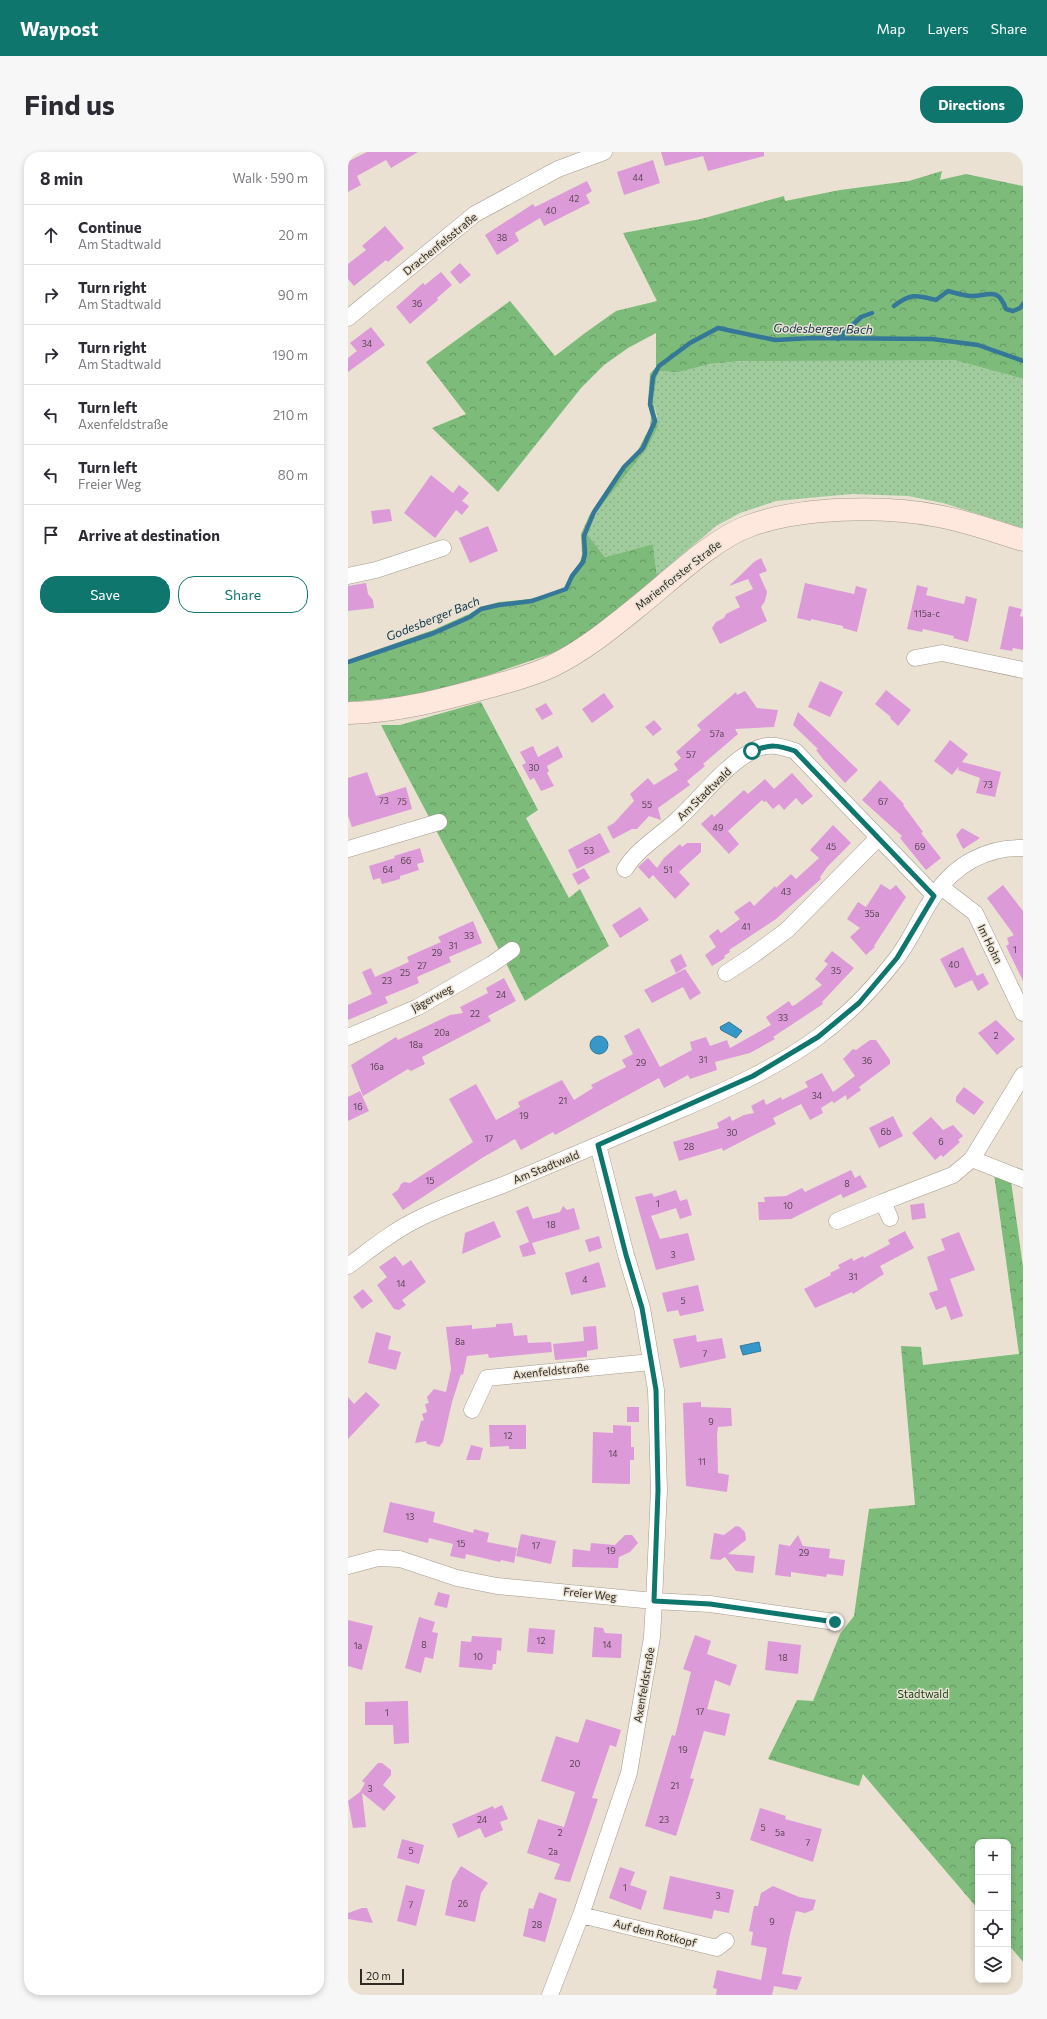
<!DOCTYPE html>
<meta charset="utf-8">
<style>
:root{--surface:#fff;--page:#f7f7f7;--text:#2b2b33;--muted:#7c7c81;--line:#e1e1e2;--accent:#0f766e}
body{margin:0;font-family:Commissioner,sans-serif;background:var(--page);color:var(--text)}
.controls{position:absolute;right:12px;bottom:12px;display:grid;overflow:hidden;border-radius:8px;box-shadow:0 2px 6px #0003}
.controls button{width:36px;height:36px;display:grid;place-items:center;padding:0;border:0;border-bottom:1px solid var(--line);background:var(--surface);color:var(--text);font:20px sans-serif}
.scale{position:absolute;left:12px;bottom:10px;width:44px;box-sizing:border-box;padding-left:4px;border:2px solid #2e2b25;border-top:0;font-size:11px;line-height:14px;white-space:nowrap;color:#2e2b25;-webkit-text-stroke:3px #eae1d2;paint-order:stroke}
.stop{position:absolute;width:12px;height:12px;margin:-9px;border:3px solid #0f766e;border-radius:50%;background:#fff}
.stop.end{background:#0f766e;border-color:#fff;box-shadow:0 1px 4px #0008}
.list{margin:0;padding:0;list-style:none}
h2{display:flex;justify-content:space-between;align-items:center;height:52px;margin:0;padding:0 16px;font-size:17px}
h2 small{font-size:13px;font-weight:400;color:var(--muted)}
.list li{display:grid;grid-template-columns:26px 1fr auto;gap:12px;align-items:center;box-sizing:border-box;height:60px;padding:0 16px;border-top:1px solid var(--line)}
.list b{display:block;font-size:15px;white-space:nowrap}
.list p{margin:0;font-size:13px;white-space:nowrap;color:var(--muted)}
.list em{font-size:13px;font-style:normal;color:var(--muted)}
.actions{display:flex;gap:8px;padding:12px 16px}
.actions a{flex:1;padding:9px 0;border:1px solid var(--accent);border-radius:16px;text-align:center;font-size:14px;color:var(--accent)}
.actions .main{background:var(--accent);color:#fff}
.icon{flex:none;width:22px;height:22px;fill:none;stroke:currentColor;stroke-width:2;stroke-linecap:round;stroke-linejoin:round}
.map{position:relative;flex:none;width:675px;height:1843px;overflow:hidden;border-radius:16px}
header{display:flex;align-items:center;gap:24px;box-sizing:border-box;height:56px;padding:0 20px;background:var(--accent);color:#fff}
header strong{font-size:19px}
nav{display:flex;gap:22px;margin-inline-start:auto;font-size:14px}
.intro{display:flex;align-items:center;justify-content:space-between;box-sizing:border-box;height:96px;padding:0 24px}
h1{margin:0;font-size:28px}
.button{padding:10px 18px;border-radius:16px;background:var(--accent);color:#fff;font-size:14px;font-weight:700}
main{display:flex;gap:24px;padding:0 24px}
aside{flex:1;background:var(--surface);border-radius:16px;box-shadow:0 2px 6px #0003}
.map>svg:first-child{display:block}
.grass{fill:url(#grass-dots)}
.forest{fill:url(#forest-crowns)}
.water{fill:#3698c9;stroke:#347798}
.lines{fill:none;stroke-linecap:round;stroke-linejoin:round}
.stream{stroke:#347798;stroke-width:4.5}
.building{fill:#dc9ad9}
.street-casing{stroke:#a29a8c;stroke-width:17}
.secondary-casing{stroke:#a29a8c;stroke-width:23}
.street{stroke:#fff;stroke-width:16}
.secondary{stroke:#fee7dc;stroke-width:22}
.route{stroke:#0f766e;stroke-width:5}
.labels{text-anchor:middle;stroke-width:3;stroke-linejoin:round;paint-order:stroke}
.number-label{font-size:9px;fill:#5a4752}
.street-label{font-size:11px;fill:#2e2b25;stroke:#eae1d2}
.park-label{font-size:11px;fill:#103d11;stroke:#eae1d2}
.water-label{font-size:12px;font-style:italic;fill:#0d374c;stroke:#eae1d2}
</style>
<header>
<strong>Waypost</strong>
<nav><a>Map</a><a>Layers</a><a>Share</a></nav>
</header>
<div class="intro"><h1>Find us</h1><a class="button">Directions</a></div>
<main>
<aside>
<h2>8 min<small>Walk · 590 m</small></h2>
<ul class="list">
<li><svg class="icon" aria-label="ahead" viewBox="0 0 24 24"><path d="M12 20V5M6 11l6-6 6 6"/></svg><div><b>Continue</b><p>Am Stadtwald</p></div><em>20 m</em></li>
<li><svg class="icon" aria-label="right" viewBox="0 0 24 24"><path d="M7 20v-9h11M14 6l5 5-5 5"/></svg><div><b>Turn right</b><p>Am Stadtwald</p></div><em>90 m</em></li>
<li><svg class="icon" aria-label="right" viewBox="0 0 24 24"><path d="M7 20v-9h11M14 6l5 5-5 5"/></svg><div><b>Turn right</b><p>Am Stadtwald</p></div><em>190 m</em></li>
<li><svg class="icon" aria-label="left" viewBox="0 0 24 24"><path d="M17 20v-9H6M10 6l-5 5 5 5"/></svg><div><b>Turn left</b><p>Axenfeldstraße</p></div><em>210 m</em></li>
<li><svg class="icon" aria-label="left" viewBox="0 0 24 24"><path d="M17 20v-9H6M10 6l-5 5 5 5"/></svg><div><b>Turn left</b><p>Freier Weg</p></div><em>80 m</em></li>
<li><svg class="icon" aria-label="arrive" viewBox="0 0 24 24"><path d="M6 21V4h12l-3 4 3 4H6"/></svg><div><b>Arrive at destination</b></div></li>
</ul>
<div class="actions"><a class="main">Save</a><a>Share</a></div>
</aside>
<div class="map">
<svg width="675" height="1843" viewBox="0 0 675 1843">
<defs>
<pattern id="grass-dots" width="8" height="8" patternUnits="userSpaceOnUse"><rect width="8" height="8" fill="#a0cc9d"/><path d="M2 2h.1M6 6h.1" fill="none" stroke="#8aaf87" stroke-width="1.8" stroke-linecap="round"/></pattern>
<pattern id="forest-crowns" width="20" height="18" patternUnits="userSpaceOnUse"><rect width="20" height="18" fill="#7cbb79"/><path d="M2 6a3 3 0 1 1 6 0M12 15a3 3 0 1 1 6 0" fill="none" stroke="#669863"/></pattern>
</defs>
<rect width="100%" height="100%" fill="#eae1d2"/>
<path class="grass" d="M456 208H606L675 227V376L595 351 560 344 504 342 428 349 392 361 368 374 309 424 305 392 257 405 239 382 246 363 298 298 309 264 305 250 309 224 312 219C333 220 344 215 364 212 394 208 425 208 456 208Z"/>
<path class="forest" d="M594 19 592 28 618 22 675 34V227L606 208 394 209 362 212 330 220 312 219 309 224 305 250 310 274 298 298 246 363 239 382 257 405 305 392 309 424 240 482 208 500 138 524 66 544 0 550V508L85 478 121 462 132 455 151 450 182 447 216 437 232 410 234 403 233 382 242 362 268 323 290 298 302 275 303 265 300 252 302 222 308 215V181L280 196 256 213 233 236 150 340 84 276 118 262 78 210 162 149 207 204 237 181 268 159 309 149 275 81 353 67 436 44 437 49 492 38 561 29Z
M133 550 190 658 178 666 221 746 232 737 261 794 177 849C131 756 80 666 33 573H52Z
M646 1022 663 1029 675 1115V1810L660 1792V1690H630V1757L515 1622 511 1634 420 1607 449 1548 465 1549 492 1482 506 1464 521 1357 567 1353 553 1194 573 1195 575 1213 671 1202Z"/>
<path class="water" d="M381 870 394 879 388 886 373 878 372 875Z
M242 893a9 9 0 1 1 18 0a9 9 0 1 1-18 0Z
M411 1190 413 1199 395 1203 392 1194Z"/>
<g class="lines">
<path class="stream" d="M546 154C563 141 568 143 588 148L600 139C607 141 615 143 622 144 640 145 649 133 658 157L665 159 672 156 675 152
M490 187 513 165 524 161
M0 510 86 481 122 465 133 457 151 453 184 449 218 437 224 424 235 410 237 402 236 384 246 360 276 315 295 296 307 269 302 252 305 225 311 214 342 191 370 176 427 188 465 186 584 187 630 193 675 209"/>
</g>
<path class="building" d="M19 0H70L43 16 38 8 9 24 13 33 0 40V7L1 9Z
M313 0H416V4L360 19 355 4 317 14Z
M305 8 312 31 276 43 269 20Z
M239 29 244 39 238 43 242 51 196 74 192 66 167 81 171 89 149 103 137 83 185 52 187 55Z
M37 74 56 96 40 110 38 108 6 134 0 127V112L18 98 14 94Z
M112 111 123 123 112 132 102 120Z
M93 120 104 133 89 146 90 148 62 172 48 155 75 131 77 133Z
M23 175 37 193 0 220V206L9 199 2 191Z
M83 323 105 341 111 333 121 341 114 349 121 354 114 363 108 358 87 386 56 361Z
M42 357 44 369 25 372 23 359Z
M140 374 150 399 122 411 111 386Z
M413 406 419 419 411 422 419 440 417 449 413 455 419 469 372 492 364 476 368 470 376 466 378 462 392 455 387 445 405 437 400 427 381 434 406 410Z
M18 431 20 442 25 448 26 456 0 459V434Z
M457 431 506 442 508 434 519 437 509 480 495 476V474L463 467V469L449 466Z
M569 433 580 436 578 443 598 448 616 452 618 444 629 447 620 490 605 486 606 484 575 477 574 480 559 477Z
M661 454 674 457 672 464 675 465V498L665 496 664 499 652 497Z
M472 529 495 540 482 565 460 555Z
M538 538 563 558 550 574 542 566 543 565 527 552Z
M397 539 409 556 430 558 426 575 387 577 390 582 355 612 357 614 339 629 342 633 310 656 313 668 301 664 289 677H284L265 687 259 675 266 671 286 649 282 642 300 626 306 633 330 618 326 612 333 606 328 600 353 578 349 573 388 540 389 543Z
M256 541 266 555 244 571 234 557Z
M198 551 205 562 194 568 187 557Z
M450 560 510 618 497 631 475 607 468 598 470 597 445 573Z
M306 568 314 577 305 584 297 575Z
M602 588 620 602 614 610 653 620 647 645 628 641 632 626 610 618 611 614 604 623 586 609Z
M185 594 190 605 210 594 215 605 199 614 201 619 199 621 206 634 193 639 186 626 182 628 174 613 178 611 172 600Z
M19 620 28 644 58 635 64 657 4 675 0 664V626Z
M444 621 465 644 454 653 448 646 436 658 431 652 425 657 418 649 416 650 414 648 380 679 391 692 381 702 353 672 364 662 366 665 396 638 400 642 417 627 426 637Z
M532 628 556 652 555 653 575 680 573 681 593 706 578 718 552 686 554 684 514 648Z
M485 673 503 691 480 714 472 725 473 727 428 767 381 798 382 800 376 804 377 806 364 814 357 803 368 795 361 784 370 777 373 781 392 767 386 760 402 749 406 754 427 734 428 736 443 722 448 727 471 706 462 698Z
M614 676 632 686 615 697 608 683Z
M252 681 262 700 229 717 220 698Z
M339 691H353V700L331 720 342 732 327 747 305 723 301 727 290 715 300 706 309 716 316 706 332 692 334 695Z
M72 696 76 710 69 712 71 718 52 724V727L34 732 32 726 25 728 21 714 47 706 46 704Z
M236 716 242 726 230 733 224 722Z
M533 732 542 738 548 733 558 745 526 794 527 795 518 803 502 785 512 776 499 767 510 750 518 755Z
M655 733 675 759V829L658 794 661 792 659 786 666 783 639 746Z
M292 755 301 768 272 786 264 773Z
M125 769 134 791 101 805 103 810 69 825 71 831 37 845 40 851 0 868V853L24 842 14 820 23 816 27 825 61 810 59 805 93 790 90 785Z
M615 795 629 824 635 821 641 832 630 839 624 828 607 836 592 807Z
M484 799 506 816 474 850 475 852 425 885 427 887 402 901 367 910 369 918 342 927 340 923 316 936 311 926 207 983 205 980 173 998 167 987 134 1006 55 1058 44 1042 50 1038 53 1032 56 1030 62 1031 125 990 101 947 128 932 148 968 172 955 170 950 214 928 226 948 245 936 243 933 278 915 274 908 285 902 276 884 291 876 312 915 344 898 342 890 358 885 362 894 379 888 382 896 423 873 418 865 441 849 444 854 447 853 474 833 467 827 480 812 476 809Z
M333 802 339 814 328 821 322 808Z
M337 817 353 841 342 848 335 835 304 851 296 838Z
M156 826 168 849 140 864 143 869 74 905 77 912 63 919 60 917 15 944 3 913 48 885 50 888 102 863 115 861 112 855 140 841 138 836Z
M648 868 667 887 649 903 630 881Z
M522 888H528L542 908V912L511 935 513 938 499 948 498 943 486 951 484 949 473 956 475 961 462 968 453 952 425 966 428 972 375 999 374 996 331 1009 325 990 371 976 369 971 382 964 384 969 396 963 406 961 403 954 416 947 418 953 433 945 434 948 460 935 457 930 474 921 485 940 507 924 495 907 505 897 508 898Z
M616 935 636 950 626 963 608 950V945Z
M12 939 21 959 0 969V945Z
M545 964 555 984 531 996 521 976Z
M583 965 595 978 605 973 615 984 610 988 612 990 595 1005 593 1003 587 1008 564 981Z
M503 1018 507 1026 512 1023 519 1035 495 1046 493 1042 443 1067 411 1068 410 1050H417L416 1045 438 1044 454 1036 457 1040Z
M328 1038 332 1049 339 1047 344 1063 332 1067 328 1056 303 1064 312 1087 340 1081 347 1108 308 1118 287 1045 304 1041 306 1045Z
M576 1051 578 1066 564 1068 562 1053Z
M180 1054 185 1067 212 1060 215 1054 219 1058 226 1056 232 1077 184 1091 188 1102 175 1105 171 1094 181 1090 168 1059Z
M146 1069 153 1085 114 1102 117 1081Z
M557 1079 566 1096 532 1114 536 1122 505 1142 504 1140 467 1156 456 1137 483 1123 482 1121 492 1116 490 1113 504 1106 505 1109 515 1104 516 1106 542 1092 540 1088Z
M611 1080 627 1118 602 1127 615 1164 603 1168 598 1154 588 1158 581 1141 590 1138 579 1105 597 1098 593 1087Z
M251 1084 254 1096 241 1100 237 1088Z
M47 1104 55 1114 63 1108 78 1130 54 1148 58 1153 51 1158 46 1157 29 1133 39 1125 31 1115Z
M251 1110 258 1135 223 1143 217 1121Z
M350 1133 356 1159 332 1164 330 1158 319 1160 314 1141Z
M15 1137 25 1149 14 1157 5 1145Z
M164 1171 166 1184 179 1183 180 1191 203 1190 204 1200 141 1206 140 1202 119 1204 115 1223 113 1222 104 1250 95 1290 91 1295 79 1292 78 1289 67 1291 73 1269 76 1268 74 1262 79 1260 77 1252 81 1251 79 1245 86 1237 98 1240 103 1217 98 1175 124 1173V1177L148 1175V1172Z
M248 1174 250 1197 239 1199V1205L207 1208 205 1192 236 1189 235 1175Z
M28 1180 43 1184 40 1197 53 1200 48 1218 20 1211Z
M348 1183 349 1190 374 1186 378 1206 332 1216 325 1187Z
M18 1240 32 1253 0 1287V1245L6 1252Z
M353 1250V1255L383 1256 384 1274 370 1275 369 1283 370 1321 381 1323 379 1340 338 1334 335 1251Z
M279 1255H291V1270H279Z
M141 1273H178V1297H161V1294L142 1295Z
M265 1273 283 1274V1295H286V1308H282V1332L244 1331 245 1280 265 1281Z
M123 1293 135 1296 132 1308H118Z
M42 1350 87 1360 85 1370 125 1381 126 1377 141 1381 139 1390 169 1396 166 1411 153 1408 152 1410 118 1402 117 1407 102 1404 105 1392 81 1386 80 1391 35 1380Z
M388 1374 392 1375 397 1380 398 1388 380 1402 407 1404 405 1421 388 1419 377 1405 372 1408 362 1407 366 1381 376 1383Z
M173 1382 208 1389 203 1412 168 1404Z
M277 1383H284L290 1391 282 1400 271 1405 270 1416 224 1415 225 1397 242 1399 243 1391 267 1393Z
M450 1383 455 1394 482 1397 481 1406 497 1408 495 1424 479 1422 478 1425 443 1420V1425L427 1423 431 1392 442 1394Z
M90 1440 102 1443 99 1456 86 1453Z
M71 1465 87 1470 84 1480 90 1481 85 1507 77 1505 73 1521 57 1516Z
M0 1468 25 1474 14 1518 0 1514Z
M246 1475 255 1476 257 1481 274 1482 273 1506 244 1505Z
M181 1476 207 1478 205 1502 179 1500Z
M347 1483 363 1489 359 1502 389 1513 382 1534 367 1528 359 1557 382 1562 377 1584 356 1579 342 1626 346 1627 328 1684 297 1674 324 1583 327 1584 343 1520 335 1517Z
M124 1484 154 1486 153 1499 149 1498 148 1512H145L144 1518 111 1515 113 1489 123 1490Z
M420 1489 453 1493 450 1522 417 1518Z
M60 1549 61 1591 46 1592 45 1573H17V1550Z
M238 1567 273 1578 268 1595 262 1593 244 1646 250 1647 222 1730 206 1727 212 1712 179 1701 190 1667 216 1675 227 1640 193 1629 208 1584 230 1591Z
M30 1611H34L43 1618V1623L35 1633 48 1645 36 1659 14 1641 18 1675 5 1676 0 1649 12 1640 17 1631 14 1629Z
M154 1653 160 1667 152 1670 155 1678 137 1686 132 1676 110 1686 104 1672 145 1654 146 1657Z
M412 1656 438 1664 437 1667 474 1677 465 1710 402 1688Z
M54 1687 76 1693 71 1712 49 1706Z
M113 1714 140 1731 133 1741 127 1770 97 1763 104 1729Z
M272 1715 287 1720 282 1733 299 1739 293 1758 261 1746Z
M322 1724 386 1738 381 1761 366 1758 364 1767 315 1757Z
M58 1733 77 1738 68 1774 49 1769Z
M425 1734 451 1745 468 1748 465 1758 457 1761 448 1759 442 1782 434 1822 454 1825 449 1838 426 1834 424 1843H368L369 1837 365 1836 369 1818 413 1828 419 1796 403 1793 405 1780 401 1779 406 1754H410L413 1741Z
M191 1740 209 1747 197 1790 175 1784 181 1756 185 1757Z
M14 1756H19L25 1771 0 1767V1761Z"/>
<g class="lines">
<defs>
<path id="street" d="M0 166 127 62 210 17 256 0
M0 424 28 418 95 396
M567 506 594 501 675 518
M0 697 91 670
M277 717C290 696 312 684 330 667 354 645 375 615 404 599 419 590 432 594 447 599L586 743
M593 735 627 761 675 861
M378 821 404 804 439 778 530 686
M0 885 70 855 144 812 164 798
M624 1007 675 1027
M542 1066 535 1050 605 1023 624 1007 675 923
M489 1069 535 1050
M0 1114C22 1098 43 1080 68 1068 95 1054 126 1044 155 1033 214 1008 273 983 332 958 380 937 428 916 470 885 500 863 525 837 548 807 563 788 572 764 586 744 606 713 638 695 675 696
M124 1258 139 1226 303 1210
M0 1414 30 1406 52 1407 109 1426 149 1434 306 1449 362 1452 487 1470
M233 1763 369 1796 378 1789
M202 1843 233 1763 281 1621 304 1485 306 1449 311 1338 308 1238 294 1156 278 1103 250 993"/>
<path id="secondary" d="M0 561C48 560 94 548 141 535 162 529 184 524 204 514 234 500 262 477 288 456 320 431 364 387 401 374 452 355 536 353 590 364 619 369 647 380 675 388"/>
</defs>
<use href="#street" class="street-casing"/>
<use href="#secondary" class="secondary-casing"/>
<use href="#street" class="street"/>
<use href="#secondary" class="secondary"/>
</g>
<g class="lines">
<path class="route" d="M404 599C423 592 429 593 447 599L586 744 549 806 511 851 470 885 405 924 250 993 278 1103 294 1156 308 1238 310 1338 306 1449 362 1452 487 1470"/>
</g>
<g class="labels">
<g class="number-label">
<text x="290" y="29">44</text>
<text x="226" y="50">42</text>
<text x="203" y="62">40</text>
<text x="154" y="89">38</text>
<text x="69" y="155">36</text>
<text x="19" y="195">34</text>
<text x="579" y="465">115a-c</text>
<text x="369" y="585">57a</text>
<text x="343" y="606">57</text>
<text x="186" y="619">30</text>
<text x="640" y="636">73</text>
<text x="36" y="652">73</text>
<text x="54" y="653">75</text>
<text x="535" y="653">67</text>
<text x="299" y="656">55</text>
<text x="370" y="679">49</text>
<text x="483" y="698">45</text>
<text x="572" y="698">69</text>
<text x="241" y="702">53</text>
<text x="58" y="712">66</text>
<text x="40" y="721">64</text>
<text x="320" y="721">51</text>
<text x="438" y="743">43</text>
<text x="524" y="765">35a</text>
<text x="398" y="778">41</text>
<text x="121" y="787">33</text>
<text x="105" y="797">31</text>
<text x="667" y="801">1</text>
<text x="89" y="804">29</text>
<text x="606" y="816">40</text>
<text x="74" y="817">27</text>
<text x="488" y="822">35</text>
<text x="57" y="824">25</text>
<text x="39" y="832">23</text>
<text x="153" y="846">24</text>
<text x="127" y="865">22</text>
<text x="435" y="869">33</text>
<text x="94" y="884">20a</text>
<text x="648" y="887">2</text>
<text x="68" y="896">18a</text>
<text x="355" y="911">31</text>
<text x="519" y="912">36</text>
<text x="293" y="914">29</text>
<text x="29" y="918">16a</text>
<text x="469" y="947">34</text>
<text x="215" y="952">21</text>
<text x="10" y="958">16</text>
<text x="176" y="967">19</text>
<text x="538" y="983">6b</text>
<text x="384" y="984">30</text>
<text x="141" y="990">17</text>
<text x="593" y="993">6</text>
<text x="341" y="998">28</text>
<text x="82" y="1032">15</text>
<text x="499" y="1035">8</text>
<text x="310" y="1055">1</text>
<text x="440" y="1057">10</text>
<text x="203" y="1076">18</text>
<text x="325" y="1106">3</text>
<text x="505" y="1128">31</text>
<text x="237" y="1131">4</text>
<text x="53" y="1135">14</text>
<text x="335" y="1152">5</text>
<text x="112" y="1193">8a</text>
<text x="357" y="1205">7</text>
<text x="363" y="1273">9</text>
<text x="160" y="1287">12</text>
<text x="265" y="1305">14</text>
<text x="354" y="1313">11</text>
<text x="62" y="1368">13</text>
<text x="113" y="1395">15</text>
<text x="188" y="1397">17</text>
<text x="263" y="1402">19</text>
<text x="456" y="1404">29</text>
<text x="193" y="1492">12</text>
<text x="76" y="1496">8</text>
<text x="259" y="1496">14</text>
<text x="10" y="1497">1a</text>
<text x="130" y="1508">10</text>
<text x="435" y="1509">18</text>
<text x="352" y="1563">17</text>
<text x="39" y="1564">1</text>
<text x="335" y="1601">19</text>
<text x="227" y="1615">20</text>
<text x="327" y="1637">21</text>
<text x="22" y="1640">3</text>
<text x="134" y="1671">24</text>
<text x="316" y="1671">23</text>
<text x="415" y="1679">5</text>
<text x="212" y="1684">2</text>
<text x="432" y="1684">5a</text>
<text x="460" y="1694">7</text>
<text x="63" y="1702">5</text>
<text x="205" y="1703">2a</text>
<text x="277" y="1739">1</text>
<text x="370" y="1747">3</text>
<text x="115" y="1755">26</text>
<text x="63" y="1756">7</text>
<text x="424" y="1773">9</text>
<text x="189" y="1776">28</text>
</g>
<g class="street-label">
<text transform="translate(92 92) rotate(-39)" y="4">Drachenfelsstraße</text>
<text transform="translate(330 423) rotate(-38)" y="4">Marienforster Straße</text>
<text transform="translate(356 642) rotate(-44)" y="4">Am Stadtwald</text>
<text transform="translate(642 792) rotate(64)" y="4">Im Hohn</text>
<text transform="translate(84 846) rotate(-29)" y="4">Jägerweg</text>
<text transform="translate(198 1015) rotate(-22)" y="4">Am Stadtwald</text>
<text transform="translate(203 1219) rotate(-6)" y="4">Axenfeldstraße</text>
<text transform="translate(242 1442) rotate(6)" y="4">Freier Weg</text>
<text transform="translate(296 1533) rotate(-80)" y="4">Axenfeldstraße</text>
<text transform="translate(307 1781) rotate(14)" y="4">Auf dem Rotkopf</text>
</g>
<g class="park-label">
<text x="575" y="1546">Stadtwald</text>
</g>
<g class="water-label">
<text transform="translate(475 177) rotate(1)" y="4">Godesberger Bach</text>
<text transform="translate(85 467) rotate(-22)" y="4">Godesberger Bach</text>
</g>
</g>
</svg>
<div class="controls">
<button>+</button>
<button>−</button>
<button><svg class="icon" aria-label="locate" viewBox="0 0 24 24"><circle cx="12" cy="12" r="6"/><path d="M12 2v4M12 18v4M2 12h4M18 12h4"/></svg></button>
<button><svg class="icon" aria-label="layers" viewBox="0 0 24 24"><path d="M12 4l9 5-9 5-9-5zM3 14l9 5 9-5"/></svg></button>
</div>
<div class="scale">20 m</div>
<div class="stop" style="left:404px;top:599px"></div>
<div class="stop end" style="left:487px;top:1470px"></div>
</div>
</main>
